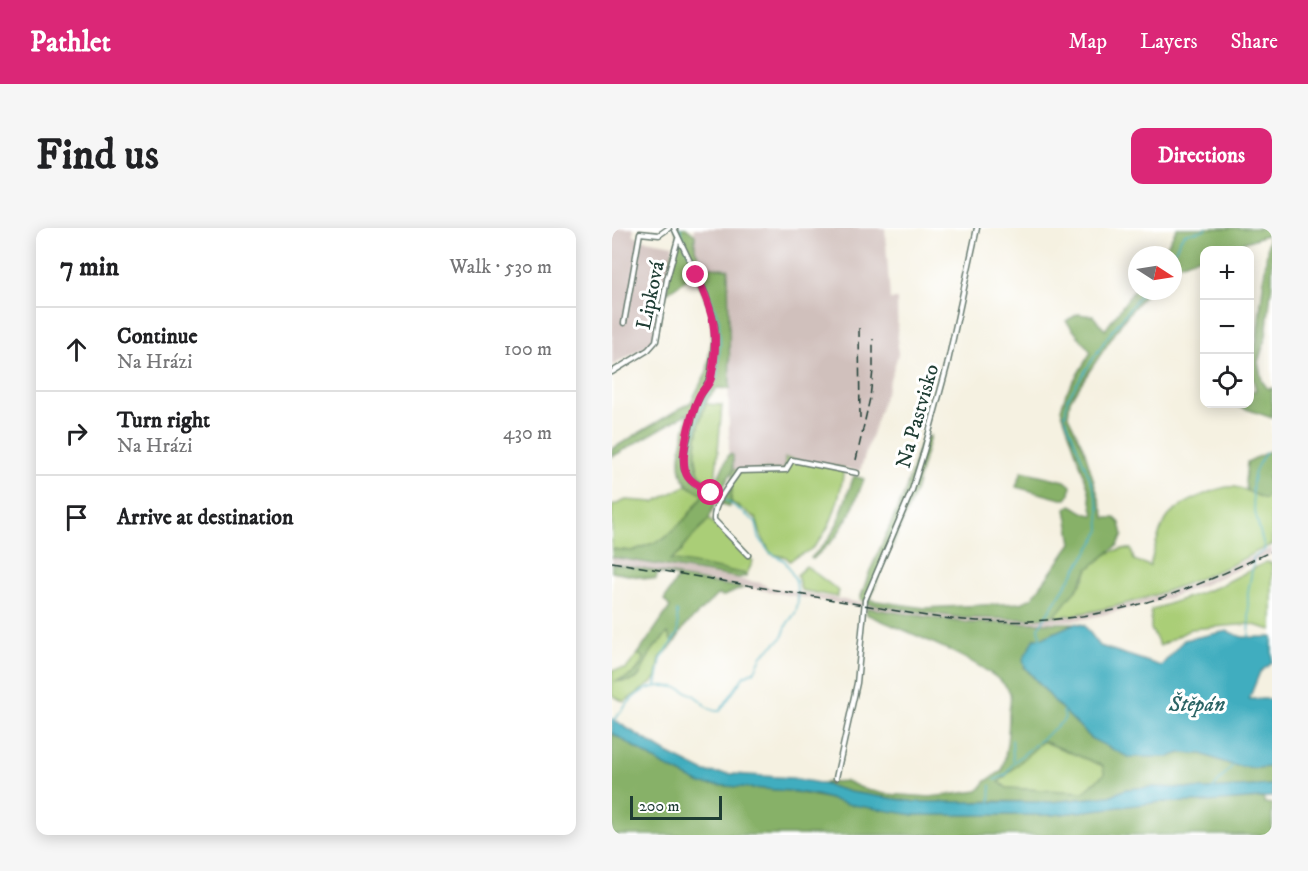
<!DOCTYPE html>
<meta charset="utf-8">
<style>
:root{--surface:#fff;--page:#f6f6f6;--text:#202124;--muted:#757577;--line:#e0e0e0;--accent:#db2777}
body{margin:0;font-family:"IM FELL DW Pica",serif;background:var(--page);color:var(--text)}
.controls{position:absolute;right:18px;top:18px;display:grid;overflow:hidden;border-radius:12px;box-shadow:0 3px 15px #0003}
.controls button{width:54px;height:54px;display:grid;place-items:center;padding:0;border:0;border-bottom:2px solid var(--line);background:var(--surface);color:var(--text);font:30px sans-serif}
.compass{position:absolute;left:516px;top:18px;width:54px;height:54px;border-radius:50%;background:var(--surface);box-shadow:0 3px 15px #0003;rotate:102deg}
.scale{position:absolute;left:18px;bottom:15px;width:92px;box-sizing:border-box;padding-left:6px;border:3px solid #1f3d34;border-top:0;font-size:16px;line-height:21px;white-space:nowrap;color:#1f3d34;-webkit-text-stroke:4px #fff;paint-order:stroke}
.stop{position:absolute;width:18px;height:18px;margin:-14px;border:4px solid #db2777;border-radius:50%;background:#fff}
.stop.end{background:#db2777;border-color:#fff;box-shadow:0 2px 6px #0008}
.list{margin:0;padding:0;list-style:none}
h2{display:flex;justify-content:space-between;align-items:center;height:78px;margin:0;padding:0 24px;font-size:26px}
h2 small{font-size:20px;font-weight:400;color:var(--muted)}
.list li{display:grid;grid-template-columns:39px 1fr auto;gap:18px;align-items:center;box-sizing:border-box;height:84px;padding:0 24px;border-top:2px solid var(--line)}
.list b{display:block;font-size:22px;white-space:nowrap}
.list p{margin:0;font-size:20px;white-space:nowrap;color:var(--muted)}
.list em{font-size:20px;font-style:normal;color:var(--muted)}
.icon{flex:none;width:33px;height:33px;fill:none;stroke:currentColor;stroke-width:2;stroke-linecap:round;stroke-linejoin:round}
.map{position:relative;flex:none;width:660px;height:607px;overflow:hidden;border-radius:12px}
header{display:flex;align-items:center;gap:36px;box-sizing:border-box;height:84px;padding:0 30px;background:var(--accent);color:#fff}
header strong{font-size:28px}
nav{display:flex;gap:33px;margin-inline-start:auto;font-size:21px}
.intro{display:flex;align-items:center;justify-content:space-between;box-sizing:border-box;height:144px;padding:0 36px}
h1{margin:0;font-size:42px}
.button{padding:15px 27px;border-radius:12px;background:var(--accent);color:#fff;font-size:21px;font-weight:700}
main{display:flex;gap:36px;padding:0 36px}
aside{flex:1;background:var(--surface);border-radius:12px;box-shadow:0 3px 15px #0003}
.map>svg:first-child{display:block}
.industrial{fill:#d0c0bc}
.green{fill:#aace77;stroke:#648656;stroke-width:1.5}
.forest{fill:#87b168;stroke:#53774e;stroke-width:1.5;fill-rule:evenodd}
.water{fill:#40adbf;stroke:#30757a;stroke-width:1.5}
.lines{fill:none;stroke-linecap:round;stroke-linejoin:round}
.stream{stroke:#40adbf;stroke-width:1.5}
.minor-casing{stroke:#6a7c71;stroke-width:7}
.minor{stroke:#fff;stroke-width:4}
.rail{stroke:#1f3d34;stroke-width:1.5;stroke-dasharray:9 4.5;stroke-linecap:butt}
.route{stroke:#db2777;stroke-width:8}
.labels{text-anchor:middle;stroke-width:6;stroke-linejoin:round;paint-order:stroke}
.street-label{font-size:21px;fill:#1f3d34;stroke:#fff}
.water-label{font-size:22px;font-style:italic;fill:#2b6465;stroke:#fff}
</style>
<header>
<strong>Pathlet</strong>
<nav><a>Map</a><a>Layers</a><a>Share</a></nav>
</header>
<div class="intro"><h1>Find us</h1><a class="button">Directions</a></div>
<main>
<aside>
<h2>7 min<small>Walk · 530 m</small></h2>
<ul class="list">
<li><svg class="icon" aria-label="ahead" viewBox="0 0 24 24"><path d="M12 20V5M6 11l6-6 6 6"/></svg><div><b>Continue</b><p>Na Hrázi</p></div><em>100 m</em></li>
<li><svg class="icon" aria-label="right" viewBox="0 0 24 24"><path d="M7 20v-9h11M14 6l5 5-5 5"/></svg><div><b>Turn right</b><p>Na Hrázi</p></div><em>430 m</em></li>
<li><svg class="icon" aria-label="arrive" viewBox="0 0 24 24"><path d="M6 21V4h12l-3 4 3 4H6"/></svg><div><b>Arrive at destination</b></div></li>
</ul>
</aside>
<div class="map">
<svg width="660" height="607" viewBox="0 0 660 607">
<rect width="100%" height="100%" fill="#fff"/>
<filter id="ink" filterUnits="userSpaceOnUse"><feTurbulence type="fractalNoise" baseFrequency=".0167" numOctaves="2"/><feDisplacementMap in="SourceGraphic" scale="12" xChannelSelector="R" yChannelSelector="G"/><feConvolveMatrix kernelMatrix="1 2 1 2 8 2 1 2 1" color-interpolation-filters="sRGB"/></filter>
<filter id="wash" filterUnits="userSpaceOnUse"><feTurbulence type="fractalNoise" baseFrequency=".008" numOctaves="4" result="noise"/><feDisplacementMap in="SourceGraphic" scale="24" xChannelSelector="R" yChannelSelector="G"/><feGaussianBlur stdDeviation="1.35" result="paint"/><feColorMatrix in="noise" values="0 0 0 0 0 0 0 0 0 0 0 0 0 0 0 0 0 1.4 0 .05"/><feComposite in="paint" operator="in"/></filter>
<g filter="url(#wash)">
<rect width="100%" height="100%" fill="#f5f1e1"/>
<path class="industrial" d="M0 0H22L21 6 29 11 61 17 42 113 0 138Z
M82 0H273L278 71H285L286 127 248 243 174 230 173 242H121V227L117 226 116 42 91 38 83 21Z
M660 320V326L591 357 551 372 473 391 411 396H365L314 390 0 337V330L149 355 156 359 315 386 365 391 398 392 459 387 524 375 589 353Z"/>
<path class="green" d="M93 176 110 177 103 256 98 255 87 246 83 226 87 196Z
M173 230 232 240C229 266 220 305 198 322 192 326 184 327 178 333L174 329 159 326 149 307 144 290 119 274 121 242H173Z
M660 246V317C642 323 628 334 610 341 558 364 500 383 443 389L448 375C459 370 474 354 475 342 489 330 500 319 519 321L522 332 538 338C542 322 546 303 556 289 566 276 607 257 623 259 629 260 635 263 641 265Z
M75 257 92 266 74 290 52 311 20 323 0 321V278L14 272 42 274Z
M97 291 141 333 135 346 58 333 70 323 71 319Z
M654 334 660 335V402L638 396 579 401 548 418 539 401V382L605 359Z
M194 338 227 363 225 369 189 362 185 347Z
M57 404 61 417 48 430 45 449 41 454 12 474 0 467V442L14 441 26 426 32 430C25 445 20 448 5 453 33 456 26 445 38 426 42 418 51 411 57 404Z
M430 513 491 538 493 546 472 565 395 560 387 554Z"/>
<path class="forest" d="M63 0H74L83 7V21L91 38 116 41 118 161 105 160C101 165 95 170 94 176 87 195 71 252 103 256L117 226 121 227V242L110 261 115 266 120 258 119 274 117 279 104 273 97 291 71 319 70 323 58 332 135 346 134 348 127 350 0 329V321L20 323 52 311 74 290 92 267C87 264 79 261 75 256 60 238 73 206 76 185L0 229V221L79 174 95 143 100 108 99 84 82 46 55 65 60 26 67 11Z
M565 0H660V54L654 108 646 134 650 153 656 161 660 160V190L623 177V176H638V164L644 162 638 141 645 109 657 6 609 22H592V28L561 38V27H550Z
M525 58V63H536L513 90 458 172 456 188 472 221 493 290H503L508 295 511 307 506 317 476 341 466 359 447 383 440 388 417 391 351 390 256 376 248 371 257 345 293 264 309 213 318 208 303 264 280 319 272 327 265 353 258 372 313 380 409 375 420 370 460 315 454 281 459 277C468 281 472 287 482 287L476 259 449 181 454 165 479 124 454 93 466 86 481 88 493 102Z
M660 222V246L656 249 659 265 653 271 635 263 633 254 635 234Z
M410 243 453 253 459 258 458 266 454 271H449L404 259Z
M242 248 252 251 240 282 224 309 201 331 199 330 216 312 225 296Z
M0 336 67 347 66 349 131 360 112 368 105 367 72 399 61 417 56 405C50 412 41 419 37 428 25 449 31 455 3 453 19 449 25 446 32 430L26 426 58 379 52 372 66 349 46 345 44 352 0 344Z
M255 380 355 395H463L431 410H423L412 439 445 476 480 511 538 528 557 529 568 525 590 526 620 537 642 540 660 539V557L594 561 541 559 514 561 498 568 439 574 378 573 334 575 303 574 238 564 207 555 234 553 252 561 273 566 318 569 366 563 374 553 390 543C395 523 397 504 397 483 398 478 399 470 398 465 388 438 282 399 254 386ZM431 513 491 538 492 546 472 564 395 560 387 554Z
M0 505 49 536 89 556 178 563 302 587H440L549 574H594L651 570 653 575 660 576V607H0Z"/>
<path class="water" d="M463 395 472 397 488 418 549 438 572 412 615 403 630 409H660V435L648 444 637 471H660V539L642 540 620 537 590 526 568 525 557 529H516L480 511 445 476 413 439 411 431 423 410H431Z
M0 491 55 525 93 544 180 550 207 555 238 564 303 574H440L498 568 514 561 541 559 594 561 660 557V569L594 574H549L440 587H302L235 576 204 567 178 563 89 556 49 536 0 505Z"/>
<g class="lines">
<path class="stream" d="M68 0 73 16 91 51 107 92 108 116 105 149 88 181 79 220V238L85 249 107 268
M561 27C564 21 568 7 575 5 583 2 586 6 595 0
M637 408C639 393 635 379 636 364 638 352 641 342 641 330L653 322C647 297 634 266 644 241 646 235 651 229 654 224
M428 410 427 399 488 304 487 279 481 258 453 189 455 171 494 111 531 63
M44 457 49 431 66 405 65 383
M0 494C7 487 12 479 19 472 39 452 68 455 88 472 94 478 99 484 108 483L132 448 143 443 150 427 170 410 175 396 184 384 186 372 184 353 173 333 157 324 147 309 144 294 112 271
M400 512 401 532
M383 552 395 546 401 535 450 494 453 490 451 483
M600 562 620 538
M378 574 379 557"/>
</g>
</g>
<g filter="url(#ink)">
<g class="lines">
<defs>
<path id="minor" d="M62 0 94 67 103 99 102 124 98 150 83 178 71 229 72 241 79 253 108 272
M12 95 28 5 47 7 57 0
M0 144 36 122 44 113 55 51 66 11
M136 327 102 292C101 275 118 257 127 243L174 242 180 232 245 245
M224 550 245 455 253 372 300 262 312 223 335 138 365 0"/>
</defs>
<use href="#minor" class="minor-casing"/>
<use href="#minor" class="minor"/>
<path class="rail" d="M247 100 248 192
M244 232 258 170 261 142V111
M0 334 315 388C398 400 484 393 563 365 597 353 628 338 660 323"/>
</g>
</g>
<g class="lines" filter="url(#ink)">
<path class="route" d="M84 47C102 85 108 108 99 150 97 158 90 162 87 169 79 187 65 233 76 249 81 256 91 260 99 265"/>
</g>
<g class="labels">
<g class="street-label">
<text transform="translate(38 67) rotate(-78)" y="7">Lipková</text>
<text transform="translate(305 188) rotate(-74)" y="7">Na Pastvisko</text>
</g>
<g class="water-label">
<text x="585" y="483">Štěpán</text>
</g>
</g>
</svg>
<div class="controls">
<button>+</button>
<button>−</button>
<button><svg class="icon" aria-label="locate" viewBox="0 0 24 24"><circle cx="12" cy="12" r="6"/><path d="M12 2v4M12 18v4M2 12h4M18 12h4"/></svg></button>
</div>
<svg class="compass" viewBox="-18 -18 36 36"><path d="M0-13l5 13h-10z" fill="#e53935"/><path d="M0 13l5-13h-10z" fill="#757577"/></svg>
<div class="scale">200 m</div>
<div class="stop" style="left:99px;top:265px"></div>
<div class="stop end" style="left:84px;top:47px"></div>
</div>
</main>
